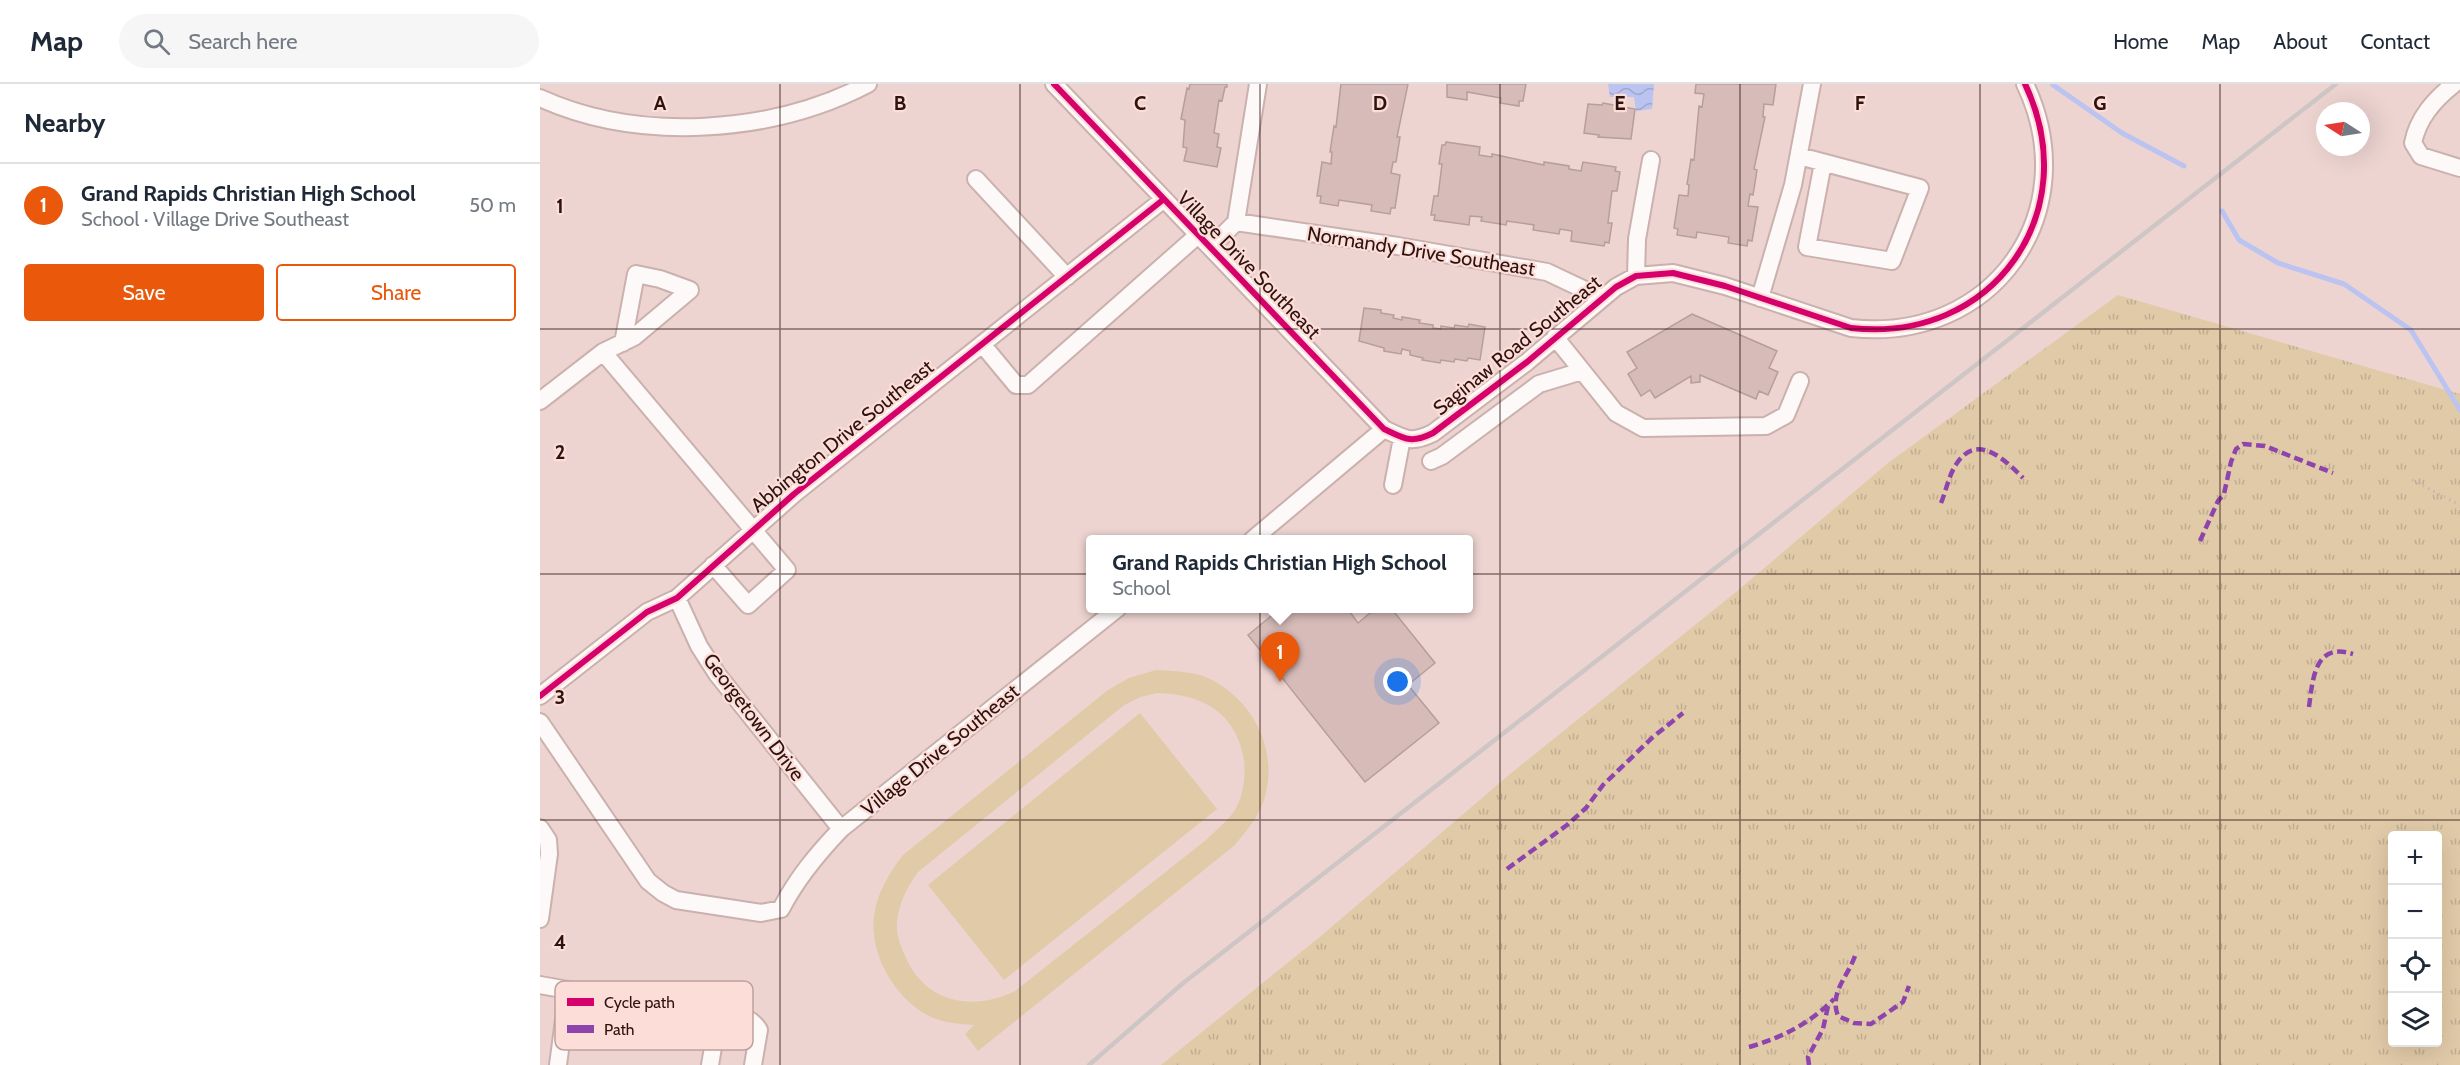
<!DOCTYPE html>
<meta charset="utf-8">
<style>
:root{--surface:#fff;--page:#f6f6f7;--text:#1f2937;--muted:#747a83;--line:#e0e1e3;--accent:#ea580c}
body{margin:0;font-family:Cabin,sans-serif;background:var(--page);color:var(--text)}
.controls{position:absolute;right:18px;bottom:18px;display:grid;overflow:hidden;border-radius:6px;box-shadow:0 6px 24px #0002}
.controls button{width:54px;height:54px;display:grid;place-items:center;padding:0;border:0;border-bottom:2px solid var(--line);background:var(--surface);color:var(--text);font:30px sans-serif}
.compass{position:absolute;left:1776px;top:18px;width:54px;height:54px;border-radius:50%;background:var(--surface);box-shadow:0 6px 24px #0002;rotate:282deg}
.you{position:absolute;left:858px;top:598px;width:21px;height:21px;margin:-15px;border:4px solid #fff;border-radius:50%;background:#1a73e8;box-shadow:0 0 0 9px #1a73e833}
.badge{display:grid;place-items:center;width:39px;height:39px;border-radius:50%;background:var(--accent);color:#fff;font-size:20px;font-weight:700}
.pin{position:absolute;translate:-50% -50px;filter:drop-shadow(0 2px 3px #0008)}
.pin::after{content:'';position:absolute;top:32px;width:21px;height:18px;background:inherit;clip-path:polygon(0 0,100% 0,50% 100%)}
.popup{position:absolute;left:546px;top:451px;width:387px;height:78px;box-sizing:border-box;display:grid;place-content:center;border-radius:6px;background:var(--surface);filter:drop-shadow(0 2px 4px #0005);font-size:20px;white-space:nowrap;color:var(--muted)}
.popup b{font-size:22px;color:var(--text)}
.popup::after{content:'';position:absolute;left:50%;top:100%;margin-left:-12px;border:12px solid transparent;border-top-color:var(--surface)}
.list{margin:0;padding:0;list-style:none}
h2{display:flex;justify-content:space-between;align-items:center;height:78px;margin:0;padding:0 24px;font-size:26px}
h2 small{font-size:20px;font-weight:400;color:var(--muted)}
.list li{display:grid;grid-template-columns:39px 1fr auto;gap:18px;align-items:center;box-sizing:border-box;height:84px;padding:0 24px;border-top:2px solid var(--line)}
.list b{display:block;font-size:22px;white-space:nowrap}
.list p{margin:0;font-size:20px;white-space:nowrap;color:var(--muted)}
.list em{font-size:20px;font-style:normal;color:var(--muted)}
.actions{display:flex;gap:12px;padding:18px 24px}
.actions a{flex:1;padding:14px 0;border:2px solid var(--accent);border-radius:6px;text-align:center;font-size:21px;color:var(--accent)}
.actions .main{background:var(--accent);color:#fff}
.icon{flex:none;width:33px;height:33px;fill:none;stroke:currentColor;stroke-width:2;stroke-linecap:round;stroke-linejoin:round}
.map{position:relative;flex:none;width:1920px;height:981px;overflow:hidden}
header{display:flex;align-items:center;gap:36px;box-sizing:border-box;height:84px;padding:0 30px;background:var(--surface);border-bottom:2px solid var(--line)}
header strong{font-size:28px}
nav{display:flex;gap:33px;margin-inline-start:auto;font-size:21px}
.search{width:420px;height:54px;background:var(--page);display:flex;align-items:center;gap:15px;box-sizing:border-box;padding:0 21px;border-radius:33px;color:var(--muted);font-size:22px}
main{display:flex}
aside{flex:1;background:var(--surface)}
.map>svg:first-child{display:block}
.grass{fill:url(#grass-tufts);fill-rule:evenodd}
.park{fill:#e1caa8;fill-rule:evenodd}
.water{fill:url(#water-waves)}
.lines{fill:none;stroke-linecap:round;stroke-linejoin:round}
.stream{stroke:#bbc3f1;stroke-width:5}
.building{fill:#d6bbb8;stroke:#b69e9b;stroke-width:1.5}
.minor-casing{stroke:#cab1ad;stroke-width:20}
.path{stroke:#c4b8b7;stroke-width:3;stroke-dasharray:1.5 4.5;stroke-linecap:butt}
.minor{stroke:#fcf9f8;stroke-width:16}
.rail{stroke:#cec6c4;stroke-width:4.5}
.quiet{stroke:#8e44ad;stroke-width:4.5;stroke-dasharray:9 4.5;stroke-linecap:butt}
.cycleway-casing{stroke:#fcddd8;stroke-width:10}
.cycleway{stroke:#d6006c;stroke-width:6}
.grid{fill:none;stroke:#2d120e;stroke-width:1.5;stroke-opacity:0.55}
.labels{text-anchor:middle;stroke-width:4.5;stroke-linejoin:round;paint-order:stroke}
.street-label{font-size:20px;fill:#2d120e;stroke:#fcddd8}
.key{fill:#fcddd8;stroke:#bea09b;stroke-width:1.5}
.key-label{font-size:16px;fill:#2d120e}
.grid-label{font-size:20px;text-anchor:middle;font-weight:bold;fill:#2d120e;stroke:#fcddd8;stroke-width:4.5;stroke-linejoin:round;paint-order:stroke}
</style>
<header>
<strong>Map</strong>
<div class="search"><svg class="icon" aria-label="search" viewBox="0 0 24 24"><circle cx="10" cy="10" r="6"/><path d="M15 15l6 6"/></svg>Search here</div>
<nav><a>Home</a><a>Map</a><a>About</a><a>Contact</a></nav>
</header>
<main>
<aside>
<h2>Nearby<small></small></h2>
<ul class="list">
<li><span class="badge">1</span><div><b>Grand Rapids Christian High School</b><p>School · Village Drive Southeast</p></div><em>50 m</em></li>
</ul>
<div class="actions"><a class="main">Save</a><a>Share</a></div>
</aside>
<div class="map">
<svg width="1920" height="981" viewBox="0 0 1920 981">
<defs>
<pattern id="grass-tufts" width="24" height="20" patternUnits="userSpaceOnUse" patternTransform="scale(1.5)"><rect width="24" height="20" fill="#e1caa8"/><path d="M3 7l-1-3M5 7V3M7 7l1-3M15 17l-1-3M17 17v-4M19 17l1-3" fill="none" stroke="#c1ac8f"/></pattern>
<pattern id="water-waves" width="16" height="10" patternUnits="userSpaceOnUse" patternTransform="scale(1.5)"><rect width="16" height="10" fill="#bbc3f1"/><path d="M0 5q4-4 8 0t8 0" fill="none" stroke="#a1a6cd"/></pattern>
</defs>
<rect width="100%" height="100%" fill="#edd4d1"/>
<path class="grass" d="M1578 211 1920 310V981H621L781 852 970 690 1196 508 1348 379ZM1852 752H1898V958H1852Z"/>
<path class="park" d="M616 586C634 587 653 587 670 595 716 618 740 670 723 719 717 735 705 748 695 761L438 967 425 950 434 941C419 940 403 939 389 932 355 915 329 870 334 832 337 809 349 789 363 771L568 606 589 594ZM617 609C662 610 696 628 704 676 706 693 703 715 693 729 685 739 675 747 666 756L475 907C433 928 386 919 366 874 361 863 356 851 357 838 359 819 367 803 378 788L583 622 600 613Z
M600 629 677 725 464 896 388 801Z"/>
<path class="water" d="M1068 0H1114L1112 25 1096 27 1094 13H1070Z"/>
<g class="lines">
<path class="stream" d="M1513 1 1582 49 1644 82
M1682 127 1699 156 1738 179 1804 200 1871 246 1920 326"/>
</g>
<path class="building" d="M650 0H687V3H685L682 17 679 16 674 49 679 50 677 63 681 64 677 83 644 77 647 64 643 63 645 36 641 35 647 4 649 5Z
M801 0H868L857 53H860L856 78H853L851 89 860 91 855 124H851L850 130 831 127 832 121 799 116 798 122 780 119 781 112H777L782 78 791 80 792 68H790L794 42 796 43Z
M907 0H986L983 17H979V22L960 19 961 14 927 8V16L907 13Z
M1156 0H1236L1233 21 1224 20 1223 33H1225L1214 85 1217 86 1213 111 1210 110 1208 122 1218 123 1212 157 1208 156 1207 162 1188 159 1189 153 1157 148 1156 154 1137 151 1138 145 1134 144 1139 111 1148 112 1149 101 1147 100 1151 75 1154 76 1159 22 1162 23 1164 10 1155 9Z
M1063 19 1095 25 1091 55 1058 53 1059 51 1044 49 1048 20 1062 21Z
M906 58 940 63 939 71 952 73V70L1004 81V78L1029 82V85L1041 87 1043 78 1076 83 1075 87 1080 88 1077 107H1072L1068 139H1072L1069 159 1065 158 1064 162 1031 157 1032 147 1020 145 1019 150 993 146 994 141 967 137 966 141 941 137 942 133 930 132 929 141 894 136 895 131H891L894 112H898L902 80H899L902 61H905Z
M824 224 841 226V229L854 231 853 234 862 236V233L880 236 879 239 893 241V244L901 245V242L914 244 915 241 928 243 929 240 945 243 940 276 928 274 927 277 915 275 914 278 901 276 900 279 882 276 883 274 870 271V267L862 265 861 270 844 267V264L819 257Z
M1152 230 1237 267 1229 284 1238 288 1228 311 1219 307 1216 315 1160 291V298L1151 299V292L1115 314 1110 306 1101 312 1088 290 1097 284 1087 268Z
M741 524H807L818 539 836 524H851L895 579 868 601 899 639 825 698 708 551Z"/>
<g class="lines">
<defs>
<path id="minor" d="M514 0 844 345C865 355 871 360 893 349L987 278 1076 203 1096 192 1133 189 1185 202 1311 244C1453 260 1546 128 1485 0
M1914 0C1894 16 1878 34 1873 59L1881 72 1920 84
M0 14C99 59 232 50 328 0
M1259 72 1380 104 1352 177 1267 163 1283 79
M436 95 527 193
M696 138 718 0
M671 163 696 138 858 162 1007 188 1062 214
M1096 192 1097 155 1111 76
M1220 214 1253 101 1272 0
M1015 253 1076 329 1103 344 1226 342 1246 331 1260 297
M442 260 476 301H488L659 150
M63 268 247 486 208 521 173 481
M0 317 63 268 94 253 150 206 120 195 96 190 83 259
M891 377 902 372 999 300 1042 287
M853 401 862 354
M712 456 844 345
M137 514 159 562 177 590 301 745
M0 612 107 528 137 514 254 410 624 115
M0 638 108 797 123 809 136 816 221 829 241 825C257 794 277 770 301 745L578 524
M0 744 8 756 9 770 0 835
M0 901 28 906 18 981
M170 981 179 928C195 931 210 931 219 946L213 981"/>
</defs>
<use href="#minor" class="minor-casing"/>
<path class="path" d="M1872 396 1920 421"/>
<use href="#minor" class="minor"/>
<path class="rail" d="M549 981 642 900 1796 0"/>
<path class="quiet" d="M1401 419C1406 407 1409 390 1417 379 1438 348 1466 377 1483 394
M1660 457 1678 417 1684 410 1691 378 1696 365 1703 360 1725 362 1793 389
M1769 623C1773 593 1775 558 1813 570
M967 785 1027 741 1046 724 1063 701 1113 653 1143 629
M1315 872C1307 894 1289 909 1298 932L1314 939 1331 940 1363 918 1369 902
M1209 963C1243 953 1269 940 1294 915
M1269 981 1268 973 1283 945 1288 922"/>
<defs>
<path id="cycleway" d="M514 0 844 345C865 355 871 360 893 349L987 278 1076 203 1096 192 1133 189 1185 202 1311 244C1453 260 1546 128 1485 0
M0 612 107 528 137 514 254 410 624 115"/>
</defs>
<use href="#cycleway" class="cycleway-casing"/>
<use href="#cycleway" class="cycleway"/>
</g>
<path class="grid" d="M240 0V981M480 0V981M720 0V981M960 0V981M1200 0V981M1440 0V981M1680 0V981M0 245H1920M0 490H1920M0 736H1920"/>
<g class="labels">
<g class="street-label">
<text transform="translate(881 167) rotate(9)" y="7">Normandy Drive Southeast</text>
<text transform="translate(709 181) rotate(46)" y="7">Village Drive Southeast</text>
<text transform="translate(977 261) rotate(-39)" y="7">Saginaw Road Southeast</text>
<text transform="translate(302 352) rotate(-39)" y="7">Abbington Drive Southeast</text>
<text transform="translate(214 633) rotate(53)" y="7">Georgetown Drive</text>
<text transform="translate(400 666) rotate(-39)" y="7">Village Drive Southeast</text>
</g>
</g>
<rect x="15" y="897" width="198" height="69" rx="9" class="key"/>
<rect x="27" y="914" width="27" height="8" fill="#d6006c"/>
<rect x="27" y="941" width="27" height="8" fill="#8e44ad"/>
<g class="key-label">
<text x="64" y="924">Cycle path</text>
<text x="64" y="951">Path</text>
</g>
<g class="grid-label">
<text x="120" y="26">A</text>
<text x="360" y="26">B</text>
<text x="600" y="26">C</text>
<text x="840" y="26">D</text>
<text x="1080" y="26">E</text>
<text x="1320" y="26">F</text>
<text x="1560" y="26">G</text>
<text x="20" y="129">1</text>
<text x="20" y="375">2</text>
<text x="20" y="620">3</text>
<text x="20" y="865">4</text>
</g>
</svg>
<div class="controls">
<button>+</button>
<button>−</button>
<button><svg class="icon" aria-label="locate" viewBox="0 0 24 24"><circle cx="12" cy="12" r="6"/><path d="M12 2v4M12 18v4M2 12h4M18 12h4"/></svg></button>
<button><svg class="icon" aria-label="layers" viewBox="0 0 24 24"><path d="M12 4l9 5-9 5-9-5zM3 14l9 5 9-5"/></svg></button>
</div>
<svg class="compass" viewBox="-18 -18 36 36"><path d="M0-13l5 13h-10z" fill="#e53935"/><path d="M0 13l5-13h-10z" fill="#747a83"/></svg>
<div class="you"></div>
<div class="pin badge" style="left:740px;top:598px">1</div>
<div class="popup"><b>Grand Rapids Christian High School</b>School</div>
</div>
</main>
